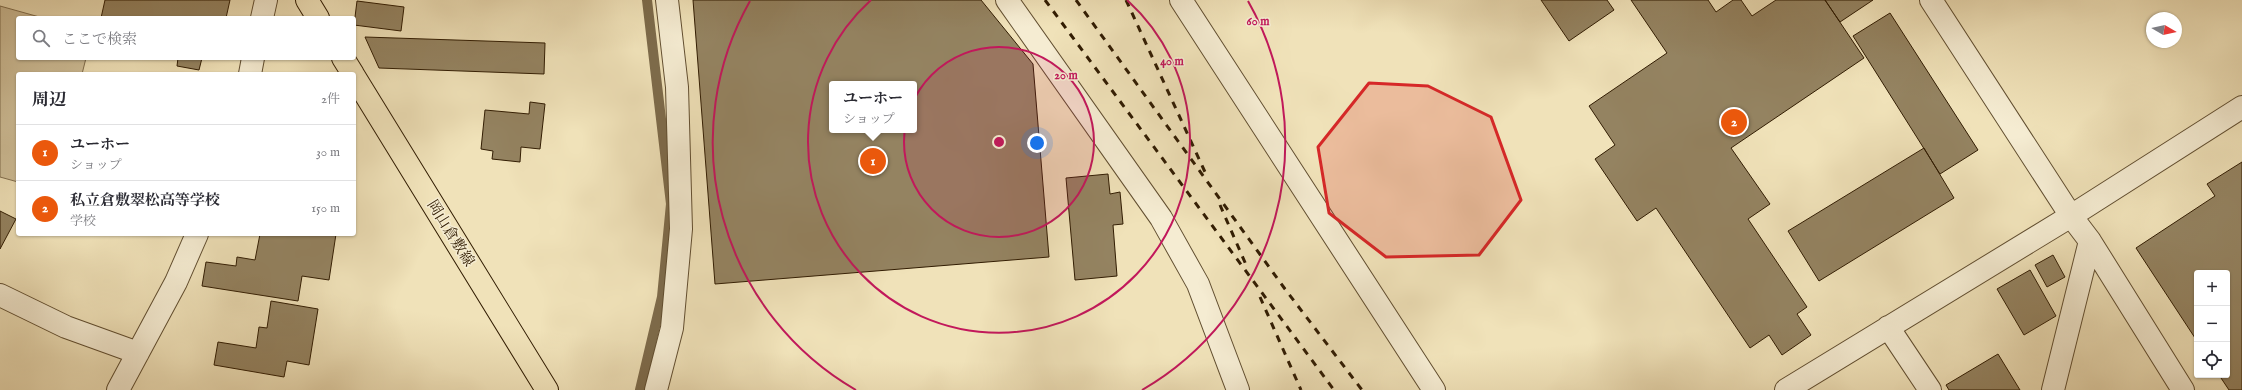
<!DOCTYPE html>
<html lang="ja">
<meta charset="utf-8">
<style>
:root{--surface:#fff;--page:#f7f7f7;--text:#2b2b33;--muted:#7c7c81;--line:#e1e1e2;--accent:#ea580c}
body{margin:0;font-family:"IM FELL English","Noto Serif JP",serif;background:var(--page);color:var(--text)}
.controls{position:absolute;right:12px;bottom:12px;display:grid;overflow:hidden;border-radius:4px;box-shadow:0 1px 3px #0004}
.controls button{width:36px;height:36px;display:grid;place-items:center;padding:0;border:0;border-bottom:1px solid var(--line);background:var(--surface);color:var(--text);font:20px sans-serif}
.compass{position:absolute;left:2146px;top:12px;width:36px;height:36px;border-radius:50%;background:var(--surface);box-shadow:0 1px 3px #0004;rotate:99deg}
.you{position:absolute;left:1037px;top:143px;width:14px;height:14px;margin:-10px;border:3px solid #fff;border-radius:50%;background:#1a73e8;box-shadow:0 0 0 6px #1a73e833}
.badge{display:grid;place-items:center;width:26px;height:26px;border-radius:50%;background:var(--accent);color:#fff;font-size:13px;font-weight:700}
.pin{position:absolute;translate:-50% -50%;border:2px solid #fff;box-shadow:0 1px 4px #0006}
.popup{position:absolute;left:829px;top:81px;width:88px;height:52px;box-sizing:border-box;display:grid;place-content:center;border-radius:4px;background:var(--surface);filter:drop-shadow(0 1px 3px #0005);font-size:13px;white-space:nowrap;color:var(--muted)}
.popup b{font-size:15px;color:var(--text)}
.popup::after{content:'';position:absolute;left:50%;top:100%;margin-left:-8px;border:8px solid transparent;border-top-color:var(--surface)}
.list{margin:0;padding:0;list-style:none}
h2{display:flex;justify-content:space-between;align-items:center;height:52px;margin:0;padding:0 16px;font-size:17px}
h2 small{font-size:13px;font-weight:400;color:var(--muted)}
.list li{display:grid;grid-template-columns:26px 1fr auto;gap:12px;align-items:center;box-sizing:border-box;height:56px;padding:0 16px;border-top:1px solid var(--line)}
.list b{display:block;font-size:15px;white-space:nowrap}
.list p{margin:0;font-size:13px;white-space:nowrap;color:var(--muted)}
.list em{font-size:13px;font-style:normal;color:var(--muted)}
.icon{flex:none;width:22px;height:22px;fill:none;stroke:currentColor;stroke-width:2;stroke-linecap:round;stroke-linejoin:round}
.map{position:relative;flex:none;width:2242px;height:390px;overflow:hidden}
.search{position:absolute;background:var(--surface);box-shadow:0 1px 3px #0004;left:16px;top:16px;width:340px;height:44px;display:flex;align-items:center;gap:10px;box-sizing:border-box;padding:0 14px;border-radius:4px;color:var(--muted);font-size:15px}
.panel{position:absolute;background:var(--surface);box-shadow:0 1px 3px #0004;left:16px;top:72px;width:340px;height:164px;border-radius:4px}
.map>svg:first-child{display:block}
.green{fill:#d0c09a;stroke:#806e4e}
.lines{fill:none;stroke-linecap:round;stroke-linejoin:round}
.stream{stroke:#7d6b4b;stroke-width:10}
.building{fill:#948361;stroke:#311c02;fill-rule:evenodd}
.minor-casing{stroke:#614e30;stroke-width:24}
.major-casing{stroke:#311c02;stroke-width:24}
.minor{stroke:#f5ecd2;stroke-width:22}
.major{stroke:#f0e2b9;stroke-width:22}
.rail{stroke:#311c02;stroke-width:3;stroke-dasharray:7 7;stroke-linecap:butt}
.marked{fill:#d62828;fill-opacity:0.2;stroke:#d62828;stroke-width:3;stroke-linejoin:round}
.ring{fill:none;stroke:#c2185b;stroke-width:2}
.labels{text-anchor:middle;stroke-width:3;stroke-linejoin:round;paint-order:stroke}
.street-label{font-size:15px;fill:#311c02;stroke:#f5ecd2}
.centre{fill:#c2185b;stroke:#f5ecd2;stroke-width:2}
.ring-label{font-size:12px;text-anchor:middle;font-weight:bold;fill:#c2185b;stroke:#f5ecd2;stroke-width:3;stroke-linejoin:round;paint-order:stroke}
</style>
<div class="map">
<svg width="2242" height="390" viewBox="0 0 2242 390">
<rect width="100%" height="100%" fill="#f0e2b9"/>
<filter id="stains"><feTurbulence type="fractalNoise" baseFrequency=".005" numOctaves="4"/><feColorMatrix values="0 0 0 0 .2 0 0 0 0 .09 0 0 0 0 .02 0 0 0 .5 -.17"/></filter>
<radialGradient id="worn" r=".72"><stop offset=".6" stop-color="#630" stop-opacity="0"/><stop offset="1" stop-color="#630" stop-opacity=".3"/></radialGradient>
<path class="green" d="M0 6 43 18H18V58H86L82 74H18V182L0 177Z"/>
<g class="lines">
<path class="stream" d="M640 390 662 297 671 204 647 0"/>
</g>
<path class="building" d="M105 0H230L226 18H101Z
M693 0H981L1033 64 1049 257 715 284ZM832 84H914V130H832Z
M1541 0H1607L1614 10 1569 41Z
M1631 0H1708L1716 12 1733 0H1741L1752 16 1776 0H1825L1864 58 1731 148 1770 204 1748 219 1807 307 1797 314 1811 335 1782 355 1769 335 1750 348 1656 208 1637 221 1595 159 1615 145 1589 106 1667 53Z
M1825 0H1873L1840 22Z
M357 1 404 7 401 31 354 25Z
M1890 13 1978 150 1940 174 1853 36Z
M365 37 545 43 544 74 379 68Z
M178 58H202L199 70 177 66Z
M530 102 545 104 540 149 521 147 520 162 492 159 493 151 481 149 485 110 529 114Z
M1924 148 1954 198 1819 281 1788 231Z
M2242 162V390H2229L2219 375H2227V273H2197V341L2136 248 2215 196 2207 184Z
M1108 174 1110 194 1120 192 1123 224 1113 225 1117 276 1075 280 1066 178Z
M0 211 16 219 0 249Z
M260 234H336L329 280 302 276 298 301 202 286 206 262 236 266 237 257 255 260Z
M2053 255 2065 277 2047 287 2035 265Z
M2030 270 2056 316 2024 335 1997 289Z
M271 301 318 309 309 365 287 361 284 377 214 365 218 342 256 348 259 327 267 328Z
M1998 354 2020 390H1949L1946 385Z"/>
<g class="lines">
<defs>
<path id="minor" d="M1007 0 1161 218 1198 284 1238 390
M1181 0 1434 390
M1931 0 2071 216 2090 241 2183 390
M262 18 266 0
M250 74 253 58
M0 295 66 327 138 353
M1888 327 1930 390
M118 390 176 282 197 234
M656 390 672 328 681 229 677 87 667 0
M1786 390 2071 216 2242 107
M2053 390 2090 241"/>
<path id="major" d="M307 0 318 18
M343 58 353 74
M354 76 547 390"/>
</defs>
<use href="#minor" class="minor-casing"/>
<use href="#major" class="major-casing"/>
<use href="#minor" class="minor"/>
<use href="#major" class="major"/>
<path class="rail" d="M1045 0 1334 390
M1076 0 1285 289 1362 390
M1126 0 1205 172
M1220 205 1247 267
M1260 297 1301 390"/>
</g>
<path class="marked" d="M1369 83 1428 86 1491 117 1521 200 1479 255 1386 257 1329 213 1318 147Z"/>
<circle cx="999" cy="142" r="95" fill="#c2185b" fill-opacity=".12"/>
<g class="ring">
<circle cx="999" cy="142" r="95"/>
<path d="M1127 0A191 191 0 1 1 871 0"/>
<path d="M856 390A286 286 0 0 1 750 1M1248 1A286 286 0 0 1 1142 390"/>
</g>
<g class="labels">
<g class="street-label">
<text transform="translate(451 233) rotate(58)" y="5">岡山倉敷線</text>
</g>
</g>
<circle cx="999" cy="142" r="6" class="centre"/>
<g class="ring-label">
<text x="1258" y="25">60 m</text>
<text x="1172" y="65">40 m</text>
<text x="1066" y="79">20 m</text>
</g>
<rect width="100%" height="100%" filter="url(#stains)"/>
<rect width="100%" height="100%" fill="url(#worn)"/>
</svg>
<div class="controls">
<button>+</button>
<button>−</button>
<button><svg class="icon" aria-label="locate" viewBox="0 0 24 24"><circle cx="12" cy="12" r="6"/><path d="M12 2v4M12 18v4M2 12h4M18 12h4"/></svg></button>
</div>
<svg class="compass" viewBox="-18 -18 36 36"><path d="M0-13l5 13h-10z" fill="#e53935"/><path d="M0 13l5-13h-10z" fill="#7c7c81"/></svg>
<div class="you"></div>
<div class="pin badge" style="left:873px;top:161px">1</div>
<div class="popup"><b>ユーホー</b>ショップ</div>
<div class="pin badge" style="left:1734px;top:122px">2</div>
<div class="search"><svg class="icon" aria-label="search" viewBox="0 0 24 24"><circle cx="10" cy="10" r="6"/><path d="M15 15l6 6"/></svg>ここで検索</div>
<section class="panel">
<h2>周辺<small>2件</small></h2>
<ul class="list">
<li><span class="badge">1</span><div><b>ユーホー</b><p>ショップ</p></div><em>30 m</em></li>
<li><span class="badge">2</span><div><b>私立倉敷翠松高等学校</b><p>学校</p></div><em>150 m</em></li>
</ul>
</section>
</div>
